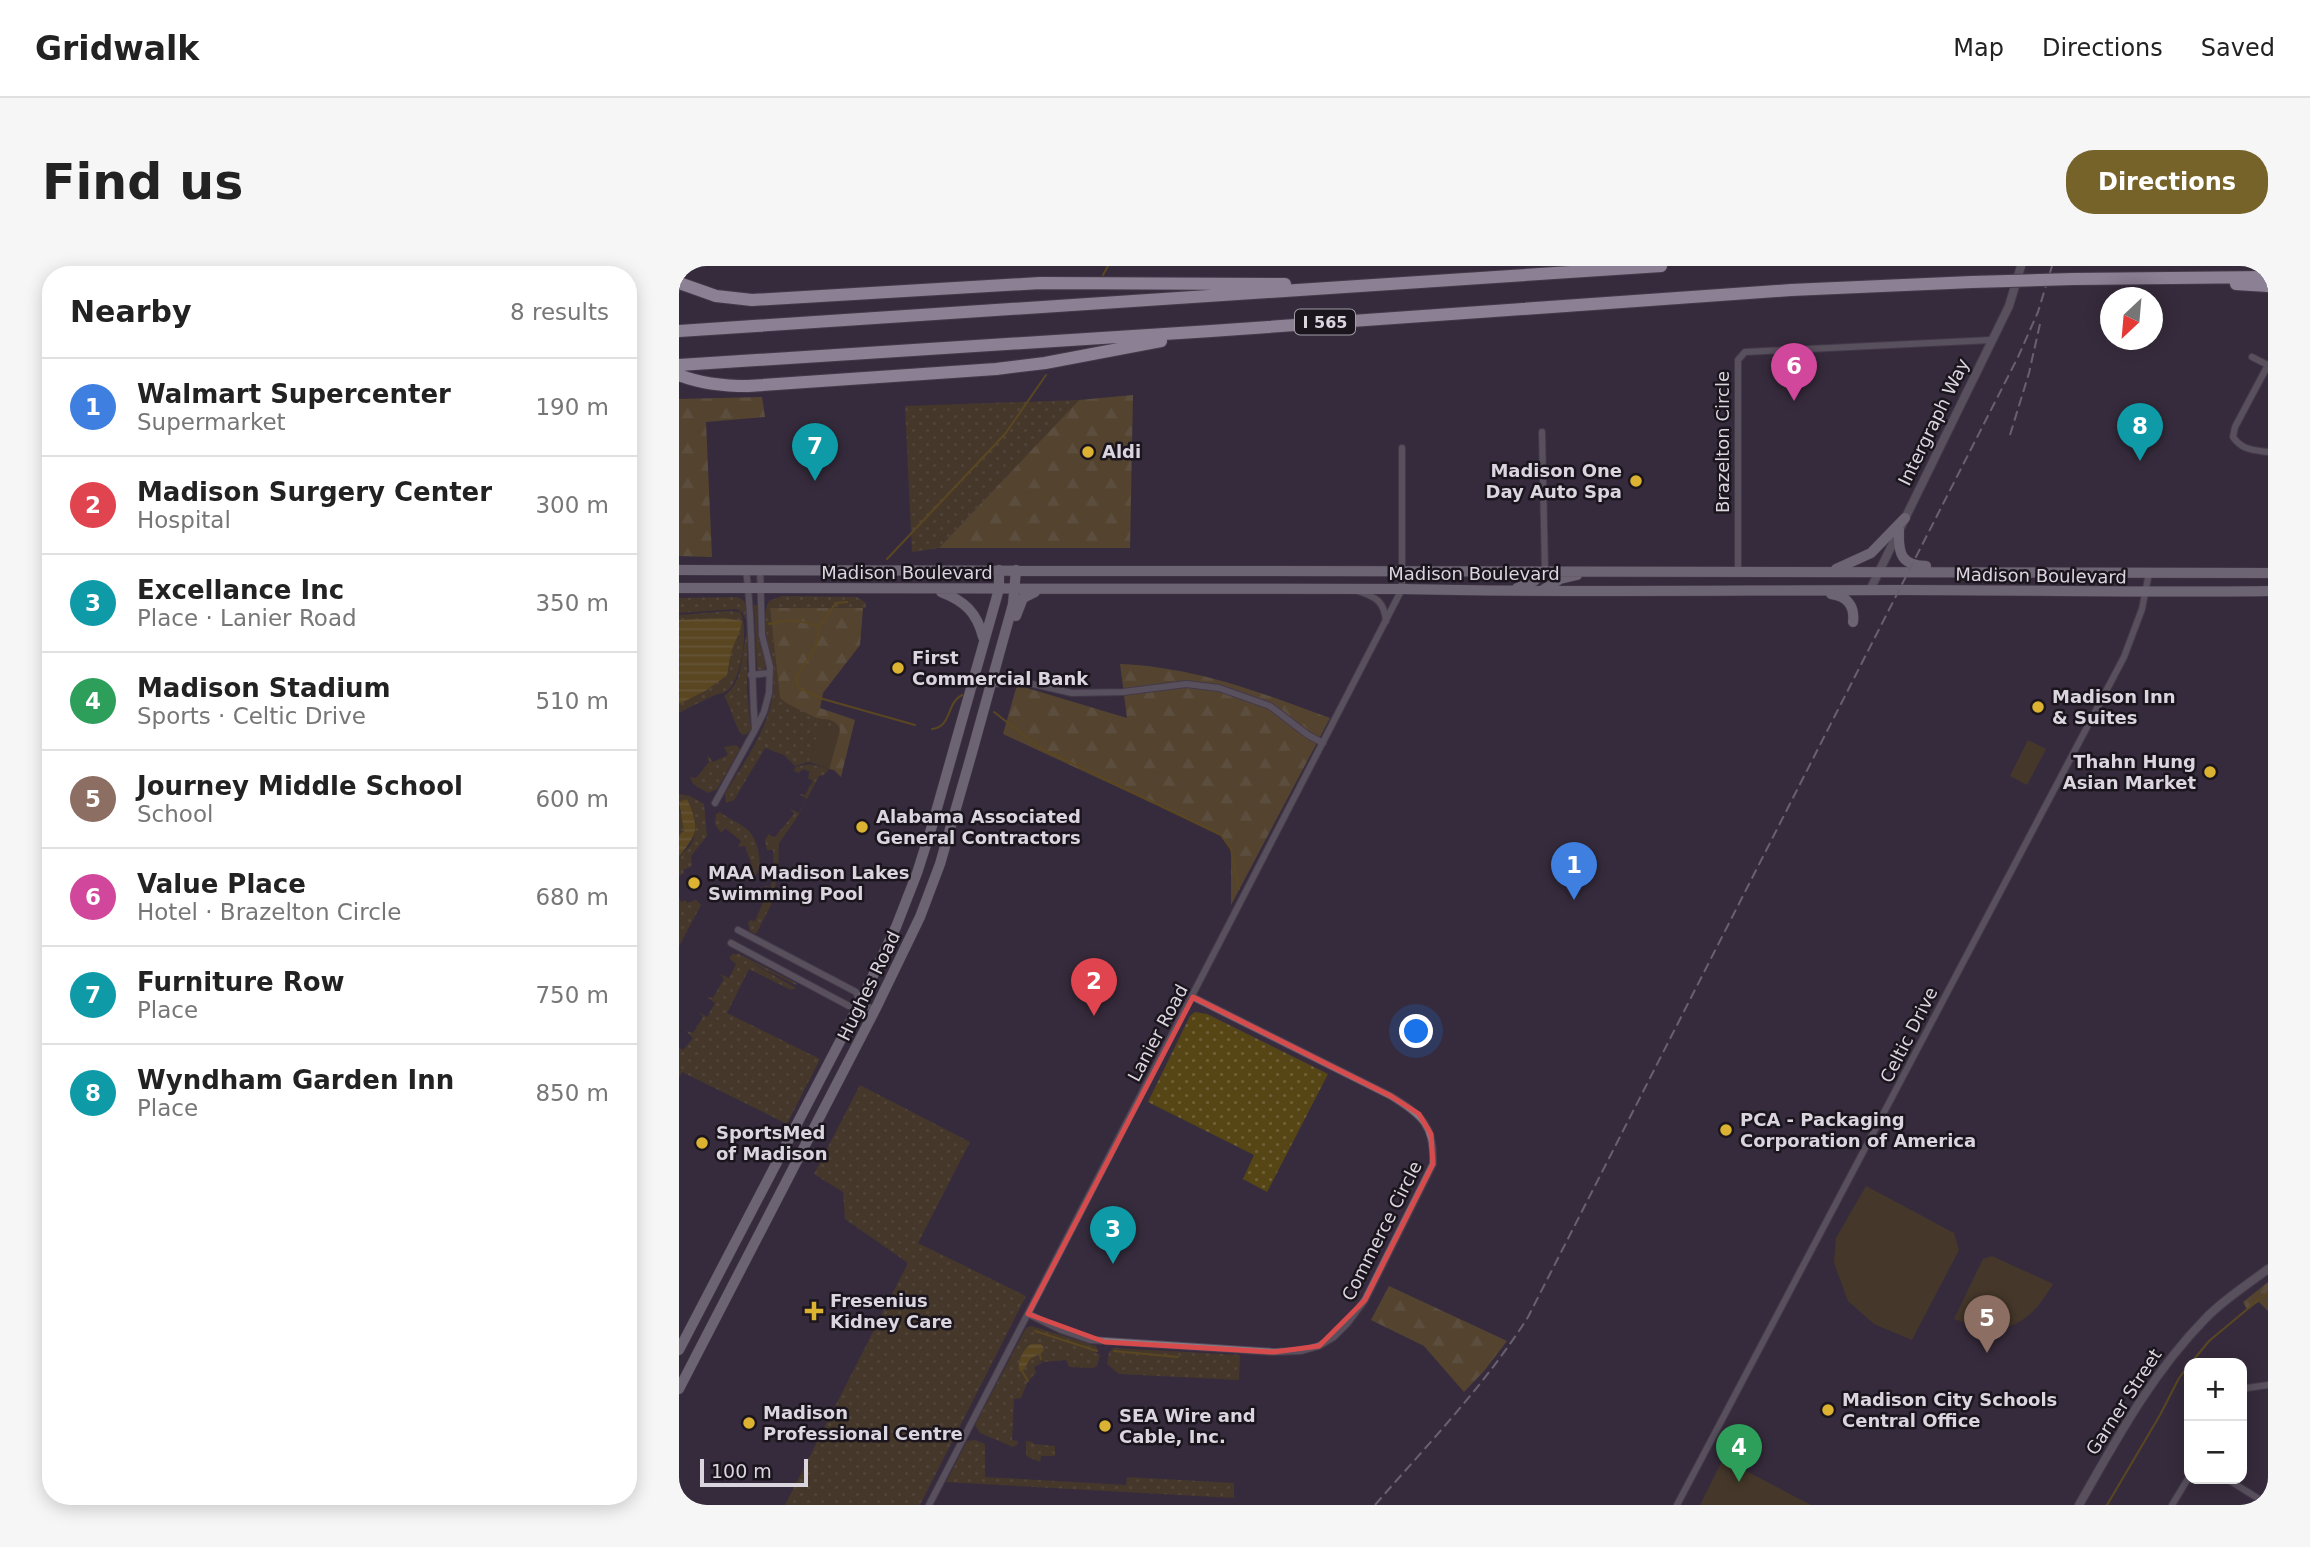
<!DOCTYPE html>
<meta charset="utf-8">
<style>
:root{--surface:#fff;--page:#f6f6f6;--text:#222;--muted:#767676;--line:#e0e0e0;--accent:#76632a}
body{margin:0;font-family:"DejaVu Sans",sans-serif;background:var(--page);color:var(--text)}
.controls{position:absolute;right:21px;bottom:21px;display:grid;overflow:hidden;border-radius:14px;box-shadow:0 4px 18px #0003}
.controls button{width:63px;height:63px;display:grid;place-items:center;padding:0;border:0;border-bottom:2px solid var(--line);background:var(--surface);color:var(--text);font:35px sans-serif}
.compass{position:absolute;left:1421px;top:21px;width:63px;height:63px;border-radius:50%;background:var(--surface);box-shadow:0 4px 18px #0003;rotate:206deg}
.scale{position:absolute;left:21px;bottom:18px;width:108px;box-sizing:border-box;padding-left:7px;border:4px solid #dbd5e0;border-top:0;font-size:19px;line-height:24px;white-space:nowrap;color:#dbd5e0;-webkit-text-stroke:5px #1b161e;paint-order:stroke}
.you{position:absolute;left:738px;top:766px;width:24px;height:24px;margin:-18px;border:5px solid #fff;border-radius:50%;background:#1a73e8;box-shadow:0 0 0 10px #1a73e833}
.badge{display:grid;place-items:center;width:46px;height:46px;border-radius:50%;background:var(--accent);color:#fff;font-size:23px;font-weight:700}
.pin{position:absolute;translate:-50% -58px;filter:drop-shadow(0 2px 4px #0008)}
.pin::after{content:'';position:absolute;top:37px;width:24px;height:21px;background:inherit;clip-path:polygon(0 0,100% 0,50% 100%)}
.list{margin:0;padding:0;list-style:none}
h2{display:flex;justify-content:space-between;align-items:center;height:91px;margin:0;padding:0 28px;font-size:30px}
h2 small{font-size:23px;font-weight:400;color:var(--muted)}
.list li{display:grid;grid-template-columns:46px 1fr auto;gap:21px;align-items:center;box-sizing:border-box;height:98px;padding:0 28px;border-top:2px solid var(--line)}
.list b{display:block;font-size:26px;white-space:nowrap}
.list p{margin:0;font-size:23px;white-space:nowrap;color:var(--muted)}
.list em{font-size:23px;font-style:normal;color:var(--muted)}
.map{position:relative;flex:none;width:1589px;height:1239px;overflow:hidden;border-radius:28px}
header{display:flex;align-items:center;gap:42px;box-sizing:border-box;height:98px;padding:0 35px;background:var(--surface);border-bottom:2px solid var(--line)}
header strong{font-size:33px}
nav{display:flex;gap:38px;margin-inline-start:auto;font-size:24px}
.intro{display:flex;align-items:center;justify-content:space-between;box-sizing:border-box;height:168px;padding:0 42px}
h1{margin:0;font-size:49px}
.button{padding:18px 32px;border-radius:28px;background:var(--accent);color:#fff;font-size:24px;font-weight:700}
main{display:flex;gap:42px;padding:0 42px}
aside{flex:1;background:var(--surface);border-radius:28px;box-shadow:0 4px 18px #0003}
.map>svg:first-child{display:block}
.grass{fill:url(#grass-dots)}
.forest{fill:url(#forest-firs)}
.park{fill:#574615}
.water{fill:url(#water-rules)}
.lines{fill:none;stroke-linecap:round;stroke-linejoin:round}
.stream{stroke:#856801;stroke-width:2}
.minor-casing{stroke:#544a5a;stroke-width:8}
.tertiary-casing{stroke:#544a5a;stroke-width:10}
.secondary-casing{stroke:#544a5a;stroke-width:11}
.motorway-casing{stroke:#544a5a;stroke-width:14}
.minor{stroke:#827d86;stroke-width:6}
.tertiary{stroke:#827d86;stroke-width:8}
.secondary{stroke:#b0a8b7;stroke-width:10}
.motorway{stroke:#f4e8fe;stroke-width:12}
.rail{stroke:#a7a0ad;stroke-width:2;stroke-dasharray:10 5;stroke-linecap:butt}
.motorway-bridge-casing{stroke:#544a5a;stroke-width:14;stroke-linecap:butt}
.motorway-bridge{stroke:#f4e8fe;stroke-width:12}
.marked{fill:none;stroke:#d74b4d;stroke-width:5;stroke-linejoin:round}
.poi-dot{fill:#dcb233;stroke:#1b161e;stroke-width:2.5}
.labels{text-anchor:middle;stroke-width:5;stroke-linejoin:round;paint-order:stroke}
.shield{fill:#1b161e;stroke:#a19ca6;stroke-width:2}
.shield-label{font-size:16px;font-weight:bold;fill:#dbd5e0}
.street-label{font-size:18px;fill:#dbd5e0;stroke:#1b161e}
.poi-label{font-size:18px;font-weight:bold;fill:#dbd5e0;stroke:#1b161e;text-anchor:start}
</style>
<header>
<strong>Gridwalk</strong>
<nav><a>Map</a><a>Directions</a><a>Saved</a></nav>
</header>
<div class="intro"><h1>Find us</h1><a class="button">Directions</a></div>
<main>
<aside>
<h2>Nearby<small>8 results</small></h2>
<ul class="list">
<li><span class="badge" style="background:#3f7fe0">1</span><div><b>Walmart Supercenter</b><p>Supermarket</p></div><em>190 m</em></li>
<li><span class="badge" style="background:#e0444e">2</span><div><b>Madison Surgery Center</b><p>Hospital</p></div><em>300 m</em></li>
<li><span class="badge" style="background:#0f9aa8">3</span><div><b>Excellance Inc</b><p>Place · Lanier Road</p></div><em>350 m</em></li>
<li><span class="badge" style="background:#2e9e5b">4</span><div><b>Madison Stadium</b><p>Sports · Celtic Drive</p></div><em>510 m</em></li>
<li><span class="badge" style="background:#8d6e63">5</span><div><b>Journey Middle School</b><p>School</p></div><em>600 m</em></li>
<li><span class="badge" style="background:#d1479c">6</span><div><b>Value Place</b><p>Hotel · Brazelton Circle</p></div><em>680 m</em></li>
<li><span class="badge" style="background:#0f9aa8">7</span><div><b>Furniture Row</b><p>Place</p></div><em>750 m</em></li>
<li><span class="badge" style="background:#0f9aa8">8</span><div><b>Wyndham Garden Inn</b><p>Place</p></div><em>850 m</em></li>
</ul>
</aside>
<div class="map">
<svg width="1589" height="1239" viewBox="0 0 1589 1239">
<defs>
<pattern id="grass-dots" width="8" height="8" patternUnits="userSpaceOnUse" patternTransform="scale(1.75)"><rect width="8" height="8" fill="#574615"/><path d="M2 2h.1M6 6h.1" fill="none" stroke="#6f6037" stroke-width="1.8" stroke-linecap="round"/></pattern>
<pattern id="forest-firs" width="22" height="20" patternUnits="userSpaceOnUse" patternTransform="scale(1.75)"><rect width="22" height="20" fill="#786221"/><path d="M5 1l3.5 6h-7zM16 11l3.5 6h-7z" fill="#8b7841"/></pattern>
<pattern id="water-rules" width="6" height="5" patternUnits="userSpaceOnUse" patternTransform="scale(1.75)"><rect width="6" height="5" fill="#856801"/><path d="M0 2.5h6" fill="none" stroke="#9b8432"/></pattern>
</defs>
<rect width="100%" height="100%" fill="#362c3d"/>
<path class="grass" d="M400 134 260 282 233 286 226 140Z
M103 330 178 331 187 337V342H91L101 432 126 444 132 450 156 454 162 462 161 465 141 460 130 496 116 500 105 489 86 482 55 534 47 537 46 528C64 497 90 463 94 426 97 398 79 360 90 335Z
M58 331C70 335 68 344 68 356L63 346 57 343 0 347V332Z
M75 339H78L79 370 88 399 83 406 79 405 78 401Z
M49 345 61 346C70 361 63 412 49 424 44 428 40 427 34 430 23 435 11 441 0 447V349Z
M68 367V425L72 463 68 468 63 469C55 459 53 443 45 430 66 414 61 390 68 367Z
M57 479 61 483 38 523 29 527 14 518 11 511 17 512 30 496 28 489 34 496 49 489 45 481Z
M131 498 150 503 145 509 140 510 119 550 100 577 99 607 92 639 77 668 71 665 69 657 71 654 76 655 87 630 83 626 86 620 91 622 95 607 94 584H88L86 574 90 568 95 572 115 548 111 543 120 547 128 533 120 528 126 529 134 515 129 512 131 506 124 503 120 507 115 505 116 501Z
M0 528 11 530 25 538 28 570 12 590 13 600 4 604 5 607 0 610V590L12 579 15 572 4 556 5 565 0 569V542L4 556 17 557 8 533 0 536Z
M41 546C48 552 61 557 69 564 80 575 85 600 75 612L72 611 69 607 74 603 66 580 59 581 62 575 46 562 42 567 36 558 37 548Z
M0 632 2 636 7 634 8 637 17 634 22 639 0 680Z
M60 688 117 717V719L71 696 117 722 112 724 70 703 48 747 141 793 108 858 3 806 0 811V782L4 784 14 772 7 765 14 767 24 751 20 746 28 751 36 737 28 731 34 732 45 713 41 708 50 712 57 698 50 692 54 688Z
M516 746 528 748 649 808 588 926 564 913 575 889 469 836 511 750Z
M181 819 291 876 239 977 347 1030 241 1239H106L229 997 166 953 164 926 135 908Z
M352 1060 417 1080 421 1087 419 1084 416 1086 421 1089 418 1100 414 1102 390 1101 387 1094 365 1096 362 1094 363 1097 355 1101 357 1107 349 1115 342 1132 335 1133 333 1174 339 1175 338 1179 334 1181 301 1167 296 1159 347 1062Z
M435 1082 561 1089 560 1114 440 1108 428 1098 430 1086Z
M296 1174 306 1178V1211L447 1219 448 1211 555 1217V1232L267 1216 288 1175Z
M347 1175 354 1176V1178L376 1180V1190H362L361 1196 347 1190Z"/>
<path class="forest" d="M454 129 451 282H260L400 134Z
M83 131 86 151 27 156 33 291 0 290V133Z
M91 342H184L181 379 144 427 141 442 176 454 162 511 155 504 150 503 161 462C153 449 143 456 131 449 122 444 109 439 101 432Z
M441 398C515 401 581 426 651 452L552 639V583L542 569 324 468 338 419 448 452Z
M1589 1016V1045L1580 1036 1568 1043 1564 1036Z
M710 1020 828 1075 805 1105 785 1126 745 1080 692 1054Z"/>
<path class="park" d="M141 459 161 465 150 503 130 496Z
M1349 474 1367 483 1348 519 1331 510Z
M1187 920 1275 967 1280 984 1233 1074 1195 1058 1169 1035 1155 997 1157 972Z
M1313 990 1374 1018C1358 1044 1343 1064 1308 1063 1298 1063 1285 1056 1275 1053L1304 993Z
M1044 1193 1132 1239H1021Z"/>
<path class="water" d="M45 352 63 355C62 366 56 374 53 384 50 392 50 401 48 409L28 424 0 438V354Z
M8 533C20 560 20 567 0 590V569L5 565 0 536Z
M352 1078H362L365 1082 364 1086 351 1093 344 1105H340C338 1096 344 1083 352 1078Z"/>
<g class="lines">
<path class="stream" d="M424 9 429 0
M208 293 326 168 367 109
M90 358C108 352 123 355 140 360 147 354 151 344 157 337L168 336
M140 360C141 387 125 392 117 413L120 422 144 433 236 459
M315 446 361 482 542 569 552 583 560 623
M253 463C273 461 267 437 283 429
M356 1065 418 1085
M435 1085 499 1091
M361 1090 362 1093
M1512 1097 1530 1075 1589 1026
M343 1105 349 1115
M1428 1239 1481 1149 1500 1112 1510 1099"/>
<defs>
<path id="minor" d="M1573 91 1589 99
M1589 99 1556 161 1554 171C1563 184 1574 184 1589 186
M863 166 866 305
M67 304C74 356 72 410 76 462
M1059 306V94L1066 86 1312 74
M679 325C697 331 705 335 707 355
M72 409 91 407
M318 418 336 414 393 427 444 426 507 418 540 422 591 440 629 469 644 477
M36 537 76 464 85 446 90 427 91 401 83 369 81 303
M59 664 177 726 181 737 196 744
M52 677 170 740 181 737
M349 1048 382 1064 411 1074 595 1086 622 1085 640 1080 655 1071 668 1058 686 1034 754 898C756 860 743 849 712 830L514 731
M1563 1126 1568 1122 1589 1119
M1548 1213 1580 1233
M250 1239 723 323V182
M998 1239 1445 391 1463 343 1470 307
M1493 1239 1510 1211"/>
<path id="tertiary" d="M1191 324 1330 40 1342 0
M1400 1239C1437 1174 1473 1107 1526 1053 1544 1034 1568 1019 1589 1003"/>
<path id="secondary" d="M1220 264C1219 288 1222 299 1247 300
M1157 303 1192 287 1226 252
M0 304 1589 307
M0 322 723 323C890 327 1056 324 1223 324 1345 324 1467 327 1589 325
M838 322 855 315 866 305
M864 324 881 313 898 309
M262 326C286 335 298 347 304 371
M1152 328C1168 330 1176 340 1174 356
M337 350 344 332 356 326
M0 1084 181 737 217 661 238 607 253 560 320 323V304
M0 1123 196 744 241 651 261 598 292 490 334 338 337 304"/>
<path id="motorway" d="M1394 13 1589 11
M0 17 37 30 73 34 361 17 606 18
M1557 18 1589 20
M0 65 982 0
M0 99 532 65 1112 24 1293 16
M0 109C23 118 45 120 69 120L317 103 366 97 482 75"/>
</defs>
<use href="#minor" class="minor-casing"/>
<use href="#tertiary" class="tertiary-casing"/>
<use href="#secondary" class="secondary-casing"/>
<use href="#motorway" class="motorway-casing"/>
<use href="#minor" class="minor"/>
<use href="#tertiary" class="tertiary"/>
<use href="#secondary" class="secondary"/>
<use href="#motorway" class="motorway"/>
<path class="rail" d="M1331 169 1350 107 1361 58
M696 1239C749 1178 806 1119 849 1051L1339 91 1359 46 1373 0"/>
<defs>
<path id="motorway-bridge" d="M1293 16 1394 13"/>
</defs>
<use href="#motorway-bridge" class="motorway-bridge-casing"/>
<use href="#motorway-bridge" class="motorway-bridge"/>
</g>
<path d="M0 0H1589V1239H0ZM514 731 712 830 740 848 752 868 754 898 686 1034 640 1080 595 1086 426 1076 349 1048Z" fill="#362c3d" fill-opacity=".55" fill-rule="evenodd"/>
<path class="marked" d="M514 731 712 830 740 848 752 868 754 898 686 1034 640 1080 595 1086 426 1076 349 1048Z"/>
<g class="poi-dot">
<circle cx="409" cy="186" r="7"/>
<circle cx="957" cy="215" r="7"/>
<circle cx="219" cy="402" r="7"/>
<circle cx="1359" cy="441" r="7"/>
<circle cx="1531" cy="506" r="7"/>
<circle cx="183" cy="561" r="7"/>
<circle cx="15" cy="617" r="7"/>
<circle cx="1047" cy="864" r="7"/>
<circle cx="23" cy="877" r="7"/>
<path d="M131.5 1034.5h7v7h7v7h-7v7h-7v-7h-7v-7h7z"/>
<circle cx="1149" cy="1144" r="7"/>
<circle cx="70" cy="1157" r="7"/>
<circle cx="426" cy="1160" r="7"/>
</g>
<g class="labels">
<rect class="shield" x="616" y="43.5" width="60" height="25" rx="5"/>
<g class="shield-label">
<text x="646" y="62">I 565</text>
</g>
<g class="street-label">
<text transform="translate(1255 156) rotate(-64)" y="6">Intergraph Way</text>
<text transform="translate(1044 176) rotate(-90)" y="6">Brazelton Circle</text>
<text x="228" y="313">Madison Boulevard</text>
<text x="795" y="314">Madison Boulevard</text>
<text transform="translate(1362 310) rotate(1)" y="6">Madison Boulevard</text>
<text transform="translate(190 720) rotate(-64)" y="6">Hughes Road</text>
<text transform="translate(479 767) rotate(-62)" y="6">Lanier Road</text>
<text transform="translate(1230 769) rotate(-63)" y="6">Celtic Drive</text>
<text transform="translate(703 965) rotate(-63)" y="6">Commerce Circle</text>
<text transform="translate(1445 1136) rotate(-57)" y="6">Garner Street</text>
</g>
<g class="poi-label">
<text x="423" y="192">Aldi</text>
<text x="943" y="211" text-anchor="end">Madison One<tspan x="943" dy="21">Day Auto Spa</tspan></text>
<text x="233" y="398">First<tspan x="233" dy="21">Commercial Bank</tspan></text>
<text x="1373" y="437">Madison Inn<tspan x="1373" dy="21">&amp; Suites</tspan></text>
<text x="1517" y="502" text-anchor="end">Thahn Hung<tspan x="1517" dy="21">Asian Market</tspan></text>
<text x="197" y="557">Alabama Associated<tspan x="197" dy="21">General Contractors</tspan></text>
<text x="29" y="613">MAA Madison Lakes<tspan x="29" dy="21">Swimming Pool</tspan></text>
<text x="1061" y="860">PCA - Packaging<tspan x="1061" dy="21">Corporation of America</tspan></text>
<text x="37" y="873">SportsMed<tspan x="37" dy="21">of Madison</tspan></text>
<text x="151" y="1041">Fresenius<tspan x="151" dy="21">Kidney Care</tspan></text>
<text x="1163" y="1140">Madison City Schools<tspan x="1163" dy="21">Central Office</tspan></text>
<text x="84" y="1153">Madison<tspan x="84" dy="21">Professional Centre</tspan></text>
<text x="440" y="1156">SEA Wire and<tspan x="440" dy="21">Cable, Inc.</tspan></text>
</g>
</g>
</svg>
<div class="controls">
<button>+</button>
<button>−</button>
</div>
<svg class="compass" viewBox="-18 -18 36 36"><path d="M0-13l5 13h-10z" fill="#e53935"/><path d="M0 13l5-13h-10z" fill="#767676"/></svg>
<div class="scale">100 m</div>
<div class="you"></div>
<div class="pin badge" style="left:895px;top:634px;background:#3f7fe0">1</div>
<div class="pin badge" style="left:415px;top:750px;background:#e0444e">2</div>
<div class="pin badge" style="left:434px;top:998px;background:#0f9aa8">3</div>
<div class="pin badge" style="left:1060px;top:1216px;background:#2e9e5b">4</div>
<div class="pin badge" style="left:1308px;top:1087px;background:#8d6e63">5</div>
<div class="pin badge" style="left:1115px;top:135px;background:#d1479c">6</div>
<div class="pin badge" style="left:136px;top:215px;background:#0f9aa8">7</div>
<div class="pin badge" style="left:1461px;top:195px;background:#0f9aa8">8</div>
</div>
</main>
